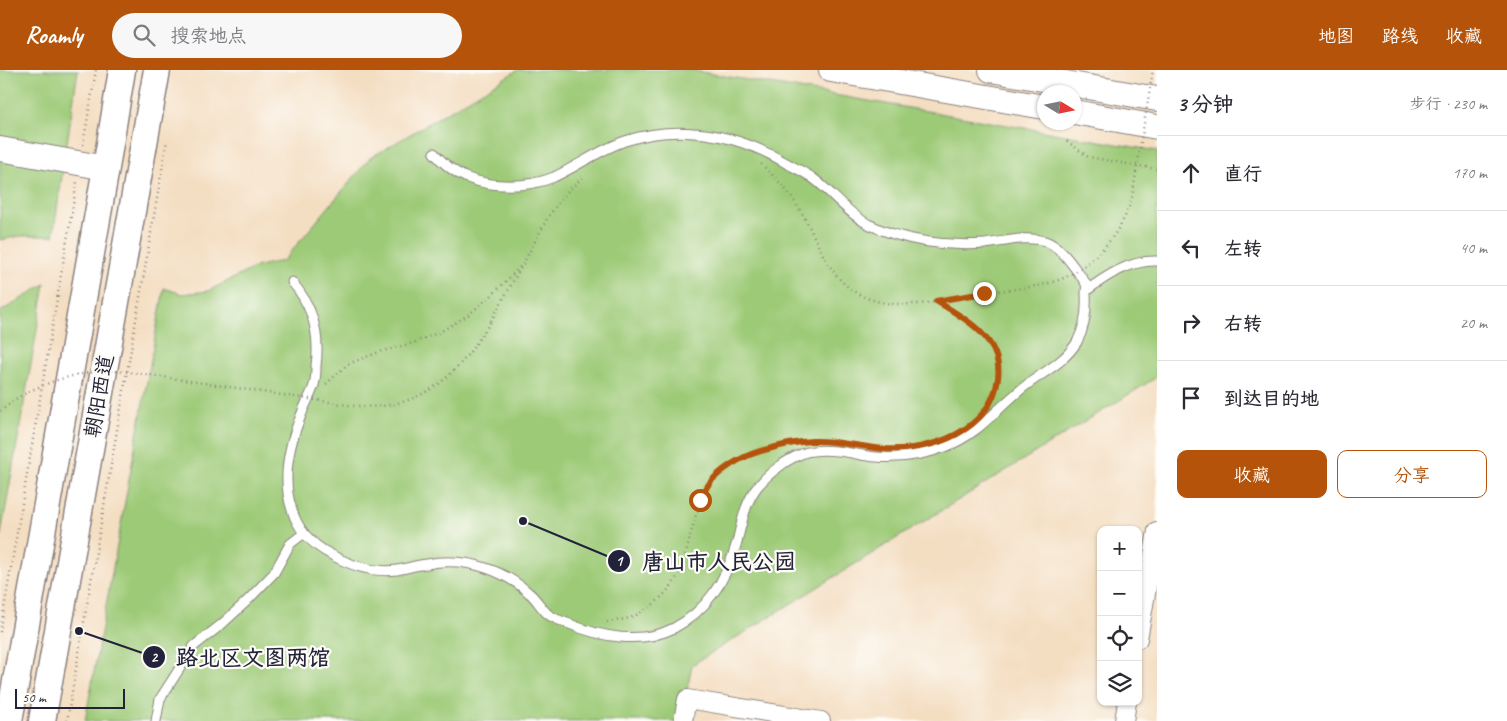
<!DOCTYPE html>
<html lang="zh">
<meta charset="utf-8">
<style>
:root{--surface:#fff;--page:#f7f7f7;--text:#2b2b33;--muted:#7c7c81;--line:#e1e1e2;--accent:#b45309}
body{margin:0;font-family:Caveat,"LXGW WenKai TC",sans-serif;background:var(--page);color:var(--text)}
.controls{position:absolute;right:15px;bottom:15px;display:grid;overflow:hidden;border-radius:10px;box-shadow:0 1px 4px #0004}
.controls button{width:45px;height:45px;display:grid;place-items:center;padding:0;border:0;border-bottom:1px solid var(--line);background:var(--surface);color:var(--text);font:25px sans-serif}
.compass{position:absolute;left:1037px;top:15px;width:45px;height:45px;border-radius:50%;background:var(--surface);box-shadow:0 1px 4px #0004;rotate:100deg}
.scale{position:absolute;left:15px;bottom:12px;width:110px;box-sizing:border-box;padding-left:5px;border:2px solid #22223b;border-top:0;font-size:14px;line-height:18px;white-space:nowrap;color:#22223b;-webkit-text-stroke:4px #fdfcf7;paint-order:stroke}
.stop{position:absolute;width:15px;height:15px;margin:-11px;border:4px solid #b45309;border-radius:50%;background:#fff}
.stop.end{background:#b45309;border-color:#fff;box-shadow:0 1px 5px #0008}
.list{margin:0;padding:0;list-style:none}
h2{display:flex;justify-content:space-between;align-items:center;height:65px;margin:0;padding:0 20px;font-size:21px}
h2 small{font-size:16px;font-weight:400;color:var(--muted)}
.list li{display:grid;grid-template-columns:32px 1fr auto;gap:15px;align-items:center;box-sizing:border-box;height:75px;padding:0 20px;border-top:1px solid var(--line)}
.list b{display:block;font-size:19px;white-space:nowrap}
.list em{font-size:16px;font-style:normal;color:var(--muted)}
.actions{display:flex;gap:10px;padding:15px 20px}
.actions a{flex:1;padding:11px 0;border:1px solid var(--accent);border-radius:10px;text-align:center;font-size:18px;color:var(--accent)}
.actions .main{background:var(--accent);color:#fff}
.icon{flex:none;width:28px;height:28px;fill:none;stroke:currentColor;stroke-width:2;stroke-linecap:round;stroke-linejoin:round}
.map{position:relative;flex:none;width:1157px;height:651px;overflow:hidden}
header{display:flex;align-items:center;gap:30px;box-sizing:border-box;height:70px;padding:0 25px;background:var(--accent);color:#fff}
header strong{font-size:24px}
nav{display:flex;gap:28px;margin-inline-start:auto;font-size:18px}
.search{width:350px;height:45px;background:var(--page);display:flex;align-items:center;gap:12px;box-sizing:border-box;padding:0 18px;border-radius:28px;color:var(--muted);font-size:19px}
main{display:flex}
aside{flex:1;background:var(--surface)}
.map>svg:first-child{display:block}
.green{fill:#9dca77;stroke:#607659}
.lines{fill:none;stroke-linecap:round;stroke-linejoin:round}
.lane-casing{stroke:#8b807e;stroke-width:11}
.street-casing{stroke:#8b807e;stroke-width:20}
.secondary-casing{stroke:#8b807e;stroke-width:26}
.primary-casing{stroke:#8b807e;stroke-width:29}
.path{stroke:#8b807e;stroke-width:2.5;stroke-dasharray:1 4;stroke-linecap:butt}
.lane{stroke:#fff;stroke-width:9}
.street{stroke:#fff;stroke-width:18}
.secondary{stroke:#fff;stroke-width:24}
.primary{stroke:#fff;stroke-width:26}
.path-bridge{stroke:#8b807e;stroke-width:2.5;stroke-dasharray:1 4;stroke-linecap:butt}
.route{stroke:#b45309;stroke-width:6}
.labels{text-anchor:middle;stroke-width:4.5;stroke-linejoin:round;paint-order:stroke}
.street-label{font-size:21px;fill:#22223b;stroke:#fdfcf7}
.leader{fill:none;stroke:#22223b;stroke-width:2}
.callout-dot{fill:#22223b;stroke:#fdfcf7;stroke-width:2}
.mark-label{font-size:15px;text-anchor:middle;font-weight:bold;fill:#fff}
.callout-label{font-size:22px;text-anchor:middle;font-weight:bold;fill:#22223b;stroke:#fdfcf7;stroke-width:4.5;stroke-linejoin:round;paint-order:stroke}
</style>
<header>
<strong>Roamly</strong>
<div class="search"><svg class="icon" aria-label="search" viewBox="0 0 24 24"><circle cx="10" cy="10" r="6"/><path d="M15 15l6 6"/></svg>搜索地点</div>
<nav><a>地图</a><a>路线</a><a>收藏</a></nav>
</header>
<main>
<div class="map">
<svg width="1157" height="651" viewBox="0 0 1157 651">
<rect width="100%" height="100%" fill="#fdfcf7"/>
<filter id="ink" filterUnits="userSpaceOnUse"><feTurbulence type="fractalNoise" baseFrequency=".02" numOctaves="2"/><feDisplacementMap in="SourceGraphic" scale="10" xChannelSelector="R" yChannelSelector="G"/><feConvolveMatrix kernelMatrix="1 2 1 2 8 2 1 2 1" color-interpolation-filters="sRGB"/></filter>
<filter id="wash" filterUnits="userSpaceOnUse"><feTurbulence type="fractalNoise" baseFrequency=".0096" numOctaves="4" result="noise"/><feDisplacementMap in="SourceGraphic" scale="20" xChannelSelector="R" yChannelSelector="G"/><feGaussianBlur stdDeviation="1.12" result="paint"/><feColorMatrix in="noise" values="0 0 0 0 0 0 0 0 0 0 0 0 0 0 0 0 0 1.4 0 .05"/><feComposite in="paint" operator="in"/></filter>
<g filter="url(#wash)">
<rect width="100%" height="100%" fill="#f4dec2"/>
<path class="green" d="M0 0H78L53 166H20L0 170Z
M518 0H690L1157 81V307L692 595 681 651H85L164 218 182 224 208 221 258 196 283 191 370 88Z
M45 214 0 470V242Z"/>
</g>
<g filter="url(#ink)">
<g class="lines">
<defs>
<path id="lane" d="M292 212C313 236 320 265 316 296 316 300 315 311 314 315 311 325 305 334 302 343 289 374 281 408 292 440 298 460 313 475 330 484 351 496 373 503 397 500 407 498 417 495 427 494 446 490 467 492 486 498 501 503 517 512 529 523 537 529 541 539 549 545 555 549 561 551 567 553 600 567 641 575 674 558 708 540 727 508 737 472 742 452 745 432 758 416 769 403 789 387 807 382 815 380 828 380 837 381 850 382 863 386 876 387 900 389 923 385 945 377 978 365 997 338 1024 317 1043 302 1064 293 1077 272 1085 257 1087 240 1086 224 1086 220 1087 217 1086 214 1084 210 1082 208 1080 205 1070 192 1061 177 1045 171 1025 165 1005 172 985 174 947 177 903 171 868 154 847 143 833 123 814 109 806 103 797 99 788 94 759 77 728 65 694 63 671 61 647 64 625 71 599 80 578 96 554 107 528 118 491 118 465 107 454 102 442 92 434 83
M1086 221C1106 206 1130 190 1157 191
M156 651 160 629 194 576 222 554 247 531 274 503 290 474 303 464"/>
<path id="street" d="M1138 569 1157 461
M683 651 687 629 821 651
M1124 651 1127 632"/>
<path id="secondary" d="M831 0 1044 37
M991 0 1157 29
M1074 42 1157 57
M0 79 106 98"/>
<path id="primary" d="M9 651 106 98 122 0
M42 651 157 0"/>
</defs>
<use href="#lane" class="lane-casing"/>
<use href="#street" class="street-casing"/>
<use href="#secondary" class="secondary-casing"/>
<use href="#primary" class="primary-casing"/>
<path class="path" d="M1067 71 1088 87 1157 99
M83 75 96 0
M761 94C775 107 788 120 798 137 807 150 813 166 821 181 842 222 867 236 913 234 936 234 961 227 984 223
M936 231C977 255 1010 275 993 328
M491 251 521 197
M326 314 348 294 379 282 413 273 440 262 468 245 491 226 523 194 548 147 564 125 585 105
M607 552C614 551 622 550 629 548 648 542 671 521 679 503 686 489 690 464 695 448 699 435 703 421 712 411 734 388 764 378 794 373
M0 562 77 112
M67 651 167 70"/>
<use href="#lane" class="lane"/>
<use href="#street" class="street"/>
<use href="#secondary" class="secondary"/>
<use href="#primary" class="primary"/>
<path class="path-bridge" d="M984 223C1010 219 1042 218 1066 207 1096 192 1124 160 1132 127 1135 111 1137 95 1140 79 1144 52 1149 26 1153 0
M0 341C6 337 12 331 19 327 41 314 71 304 97 302 113 300 129 302 144 304L355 336C364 336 373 337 382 336 437 329 464 294 491 251"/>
</g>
</g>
<g class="lines" filter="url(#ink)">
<path class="route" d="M700 430C704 423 707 415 712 410 727 395 747 384 768 379 782 375 798 372 812 371 837 370 860 377 884 379 931 382 991 361 998 308 1003 269 965 248 936 231L984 223"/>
</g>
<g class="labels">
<g class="street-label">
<text transform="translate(99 326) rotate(-80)" y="7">朝阳西道</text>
</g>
</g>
<path class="leader" d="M523 451L619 491M79 561L154 587"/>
<g class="callout-dot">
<circle cx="523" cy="451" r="5"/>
<circle cx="79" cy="561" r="5"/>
<circle cx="619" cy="491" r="12"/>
<circle cx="154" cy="587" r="12"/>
</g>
<g class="mark-label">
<text x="619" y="496">1</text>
<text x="154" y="592">2</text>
</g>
<g class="callout-label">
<text x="719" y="499">唐山市人民公园</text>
<text x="253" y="595">路北区文图两馆</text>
</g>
</svg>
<div class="controls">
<button>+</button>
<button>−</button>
<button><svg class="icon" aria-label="locate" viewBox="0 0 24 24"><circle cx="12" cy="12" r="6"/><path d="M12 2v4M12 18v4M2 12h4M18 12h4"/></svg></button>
<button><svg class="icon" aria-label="layers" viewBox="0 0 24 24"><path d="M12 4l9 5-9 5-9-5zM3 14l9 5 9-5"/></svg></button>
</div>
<svg class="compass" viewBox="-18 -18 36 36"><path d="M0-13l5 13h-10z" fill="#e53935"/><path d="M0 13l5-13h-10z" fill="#7c7c81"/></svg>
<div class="scale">50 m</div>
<div class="stop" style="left:700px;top:430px"></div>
<div class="stop end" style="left:984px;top:223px"></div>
</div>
<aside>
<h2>3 分钟<small>步行 · 230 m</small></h2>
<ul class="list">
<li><svg class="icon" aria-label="ahead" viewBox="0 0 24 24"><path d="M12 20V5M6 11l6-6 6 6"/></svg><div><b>直行</b></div><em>170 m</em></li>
<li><svg class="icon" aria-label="left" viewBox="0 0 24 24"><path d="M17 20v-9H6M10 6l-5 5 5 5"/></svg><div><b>左转</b></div><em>40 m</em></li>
<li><svg class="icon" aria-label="right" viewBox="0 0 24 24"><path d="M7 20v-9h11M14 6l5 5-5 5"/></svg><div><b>右转</b></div><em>20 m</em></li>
<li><svg class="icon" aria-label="arrive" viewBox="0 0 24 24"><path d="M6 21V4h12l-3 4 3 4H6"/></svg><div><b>到达目的地</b></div></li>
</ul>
<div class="actions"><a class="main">收藏</a><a>分享</a></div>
</aside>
</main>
